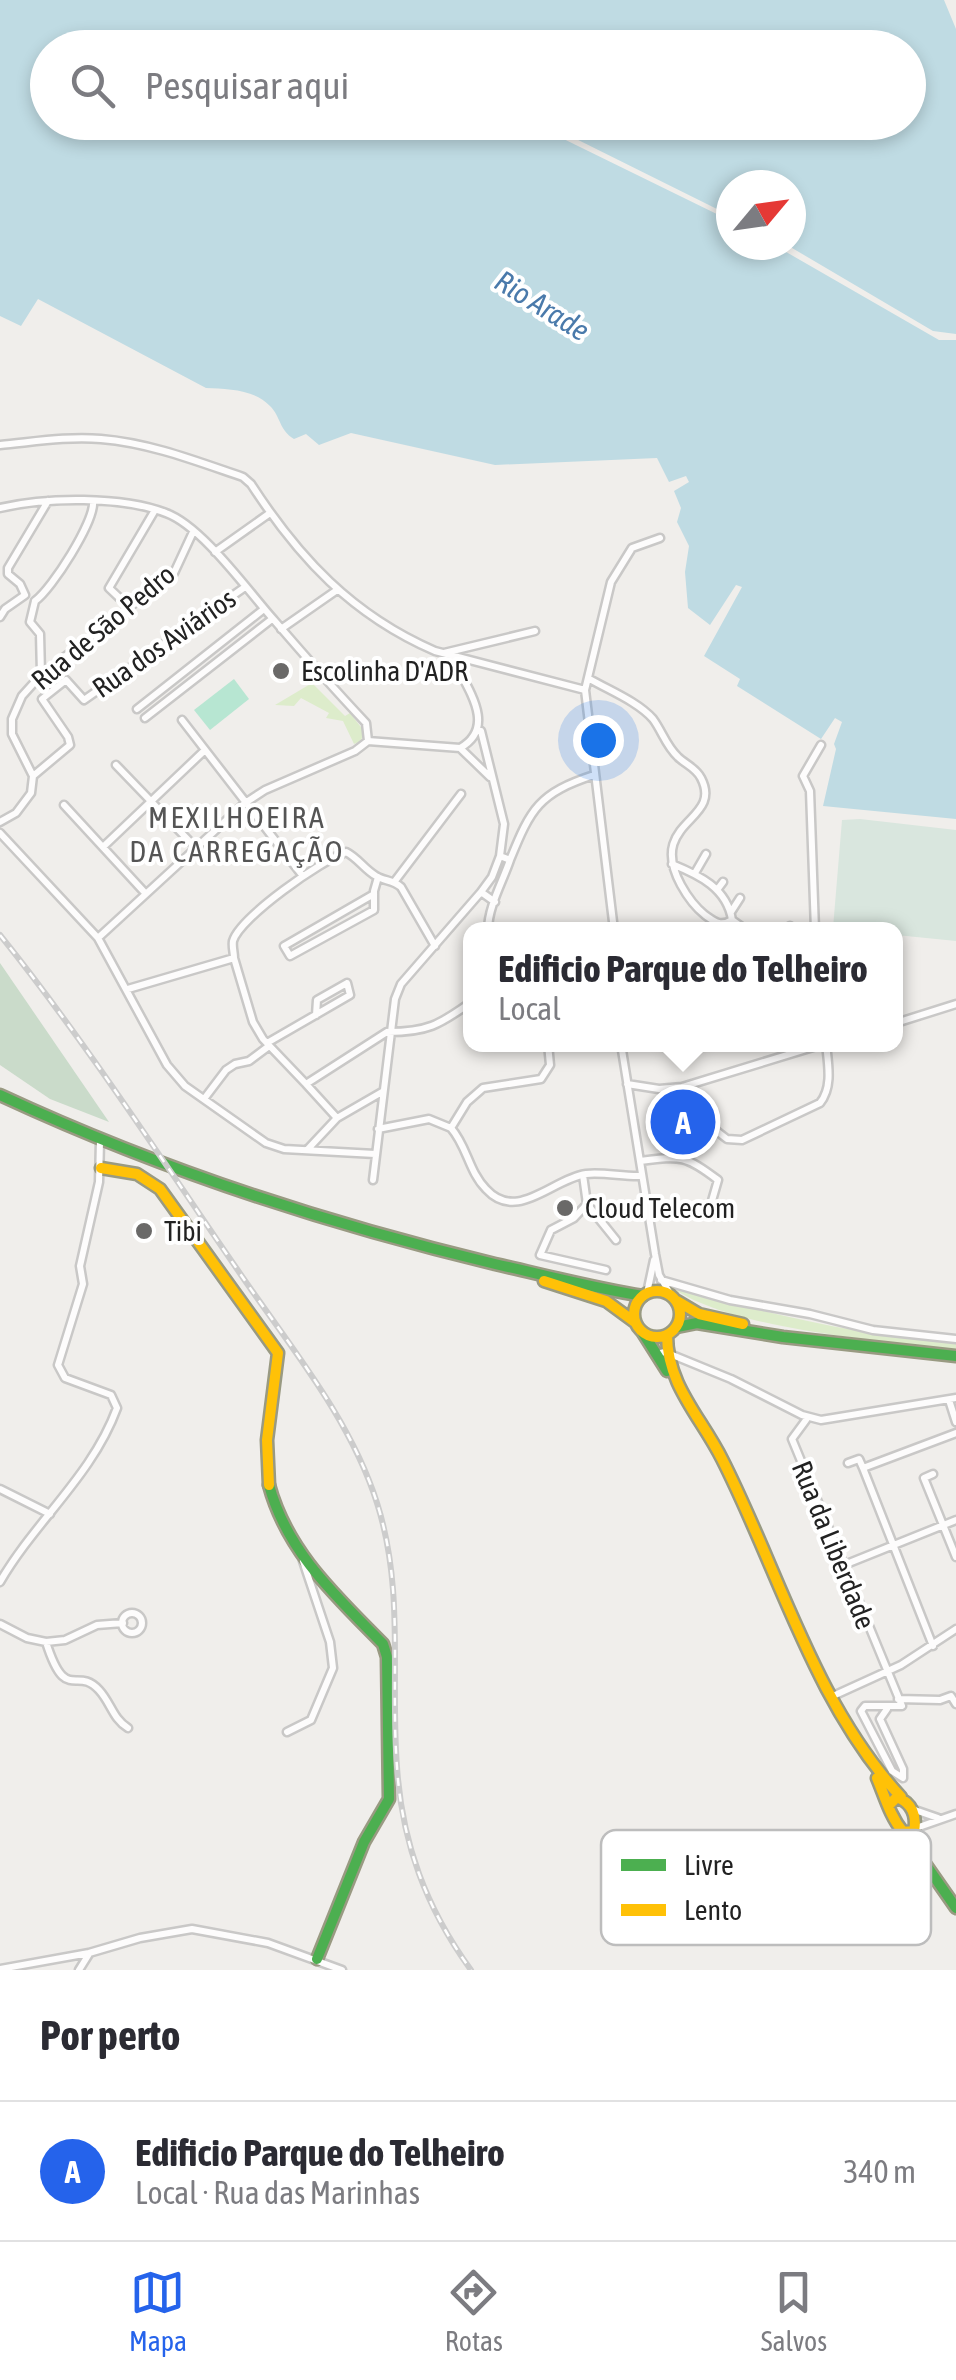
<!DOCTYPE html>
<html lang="pt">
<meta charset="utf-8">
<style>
:root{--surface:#fff;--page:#f7f7f7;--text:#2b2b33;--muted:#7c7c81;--line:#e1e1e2;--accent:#2563eb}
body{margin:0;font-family:"Asap Condensed",sans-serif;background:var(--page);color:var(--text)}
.compass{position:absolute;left:716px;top:170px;width:90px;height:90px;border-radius:50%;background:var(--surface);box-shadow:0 5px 15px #0003;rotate:61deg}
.you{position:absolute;left:598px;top:740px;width:35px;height:35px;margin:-25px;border:8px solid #fff;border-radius:50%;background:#1a73e8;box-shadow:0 0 0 15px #1a73e833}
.badge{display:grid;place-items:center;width:65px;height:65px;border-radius:50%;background:var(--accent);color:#fff;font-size:32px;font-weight:700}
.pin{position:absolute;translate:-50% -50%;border:5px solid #fff;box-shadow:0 2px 10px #0006}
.popup{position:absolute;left:463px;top:922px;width:440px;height:130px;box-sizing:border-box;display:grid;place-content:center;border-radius:20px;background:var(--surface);filter:drop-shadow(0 2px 8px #0005);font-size:32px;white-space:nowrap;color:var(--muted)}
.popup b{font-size:38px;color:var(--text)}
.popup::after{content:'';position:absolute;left:50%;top:100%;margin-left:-20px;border:20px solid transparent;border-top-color:var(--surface)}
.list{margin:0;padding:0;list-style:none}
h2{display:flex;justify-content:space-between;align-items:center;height:130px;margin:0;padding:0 40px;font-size:42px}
h2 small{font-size:32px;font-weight:400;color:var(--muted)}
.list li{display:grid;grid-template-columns:65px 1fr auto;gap:30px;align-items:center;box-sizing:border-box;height:140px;padding:0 40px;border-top:2px solid var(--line)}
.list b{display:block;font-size:38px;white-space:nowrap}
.list p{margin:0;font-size:32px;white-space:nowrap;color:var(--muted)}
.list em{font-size:32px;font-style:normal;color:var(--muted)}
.icon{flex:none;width:55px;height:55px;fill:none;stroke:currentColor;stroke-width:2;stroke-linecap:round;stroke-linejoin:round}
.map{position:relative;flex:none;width:956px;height:1970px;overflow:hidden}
.search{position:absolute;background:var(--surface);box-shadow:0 5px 15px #0003;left:30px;right:30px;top:30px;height:110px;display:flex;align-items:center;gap:25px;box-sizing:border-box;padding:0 35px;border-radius:55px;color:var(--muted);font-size:38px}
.sheet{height:270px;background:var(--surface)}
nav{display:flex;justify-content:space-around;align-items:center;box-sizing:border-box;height:140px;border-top:2px solid var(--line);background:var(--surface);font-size:28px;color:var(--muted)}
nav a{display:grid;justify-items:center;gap:5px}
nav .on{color:var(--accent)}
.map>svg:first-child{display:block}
.grass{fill:#ddeccb}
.wetland{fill:#d9e6de}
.cemetery{fill:#cadbca}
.pitch{fill:#b7e6d2}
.water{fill:#bfdbe3}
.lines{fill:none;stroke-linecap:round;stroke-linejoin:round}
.street-casing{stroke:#c9c8c7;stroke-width:11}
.fast-casing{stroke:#999a82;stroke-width:15}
.slow-casing{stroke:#999a82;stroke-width:15}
.street{stroke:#fdfcfc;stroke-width:6}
.fast{stroke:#4caf50;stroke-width:10}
.slow{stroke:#ffc107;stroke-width:10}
.rail-casing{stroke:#ccc;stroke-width:6}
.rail{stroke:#fff;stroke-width:2.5;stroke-dasharray:8;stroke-linecap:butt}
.poi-dot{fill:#6a6968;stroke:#fff;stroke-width:4}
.labels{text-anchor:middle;stroke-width:8;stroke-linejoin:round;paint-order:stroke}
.street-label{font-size:28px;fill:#222;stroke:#fff}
.poi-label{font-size:28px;fill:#222;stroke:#fff;text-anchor:start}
.water-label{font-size:30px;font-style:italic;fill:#4a7aab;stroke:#fff}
.neighbourhood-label{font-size:30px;letter-spacing:2.5px;fill:#555;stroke:#fff}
.key{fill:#fff;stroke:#bdbdbd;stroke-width:2.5}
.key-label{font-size:28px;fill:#222}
</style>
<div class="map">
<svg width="956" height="1970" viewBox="0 0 956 1970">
<rect width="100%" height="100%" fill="#f0eeeb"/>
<path class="grass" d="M312 683 345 716 350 713 364 731 361 741 354 744 343 721 326 718 329 713 301 698 294 706 275 705Z
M671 1287C765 1313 859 1336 956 1343V1350C880 1340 732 1330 671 1287Z"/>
<path class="wetland" d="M860 819 956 830V941L896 935V930L833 928 842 820Z"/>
<path class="cemetery" d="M0 963 109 1122 50 1099 0 1065Z"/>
<path class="pitch" d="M234 679 249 699 210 730 194 710Z"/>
<path class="water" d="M0 0H944L956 29V334L933 331 787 245H791V185H731V216L544 123 908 122V48H48V122L531 123 731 221V245H774L939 340H956V819L823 806 836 749 834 744 842 722 835 718 821 739 737 686 740 679 704 656 742 587 736 585 710 625 688 608 685 572 689 546 677 522 681 508 674 491 689 482 686 476 669 482 657 458 495 465 351 433 319 445 306 434 294 439C279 430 281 417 270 406 254 389 227 389 206 388L38 299 21 326 0 316Z"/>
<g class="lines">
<defs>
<path id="street" d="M0 445C33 442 68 436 101 439 150 443 196 461 243 477L251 484C299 558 352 615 435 651L585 690
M0 508C46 497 122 496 166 513 202 526 248 591 274 620 304 655 334 689 366 723L368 741
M215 552 270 513
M25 595 20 584 8 574V568L48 501
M35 601C52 589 95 521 93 502
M35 601 30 622 40 634 41 674
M129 607 109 588 155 510
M0 617 5 609 25 595
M281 629 337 590
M444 653 535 631
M588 678C608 690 637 701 653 719 662 731 666 746 678 757 685 764 696 768 701 778 724 822 646 820 681 885 687 896 695 907 705 915 715 922 720 927 732 920 727 888 699 875 672 864
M137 709 264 609
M145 718 272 619
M182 720 302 875
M481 731 504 824 500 856
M460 748 490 777
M116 765 196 848
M33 776 70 745 68 737 42 699 66 680 84 700 245 587
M64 805 146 894
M0 822 16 813 31 793 33 776 12 734V719L22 696 41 675 174 573 193 532
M0 833 98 938 245 803 265 790 355 751 368 741 460 748C499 726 465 686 451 655
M103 847 205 750
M510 860C531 808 539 793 594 775
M695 873 706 854
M395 881 461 794
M717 890 723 882
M374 894 284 946 290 956 374 910V891L378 877
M731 912 740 898
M732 920 746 930
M488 930C488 907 503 881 510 860L500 856 492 877 481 892 495 902
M614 930 585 690 611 582 632 548 660 538
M786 930 790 926
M815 930 810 791 803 776 821 745
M98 938 167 1065 185 1086 266 1143 284 1149 375 1154
M234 958 253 1022 263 1039 306 1084 387 1032
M128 989 234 958C234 952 232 947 233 941 240 917 322 860 346 852 358 858 364 869 376 876 384 881 393 880 401 887L435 946
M896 1023 956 1004
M388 1032C427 1032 439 1025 470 1003
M267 1043 350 995 347 983 317 1000 316 1015
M621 1044 655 1254 659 1275 671 1295
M306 1084 337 1118 382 1092
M627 1084 659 1089 682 1087 823 1044
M682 1087 705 1122 727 1139 742 1140 820 1103C833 1087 828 1064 826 1044
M204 1099 226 1070 235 1064 249 1061 269 1046
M451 1128 467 1102 483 1088 541 1079 550 1065 548 1044
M378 1129 429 1119 451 1128C467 1146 469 1172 486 1189 517 1223 552 1179 586 1174 604 1172 624 1177 642 1176
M307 1150 337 1118
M640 1161C681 1156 685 1155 718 1180L709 1211
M583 1175 587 1204 616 1240
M373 1180 395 999 401 984 481 892
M587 1204 574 1218 551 1230 540 1255 606 1270
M661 1280 730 1300 810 1314 873 1330 956 1339
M647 1293 654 1260
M656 1354 665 1352 731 1379 802 1415 821 1420 956 1398
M949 1400 956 1422
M806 1420 792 1439 902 1706H865L861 1711 892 1771 903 1778V1769L880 1719 887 1709
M848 1463 859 1459 863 1468
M933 1474 924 1478 956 1557
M0 1489 50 1514
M844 1565 956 1520
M0 1582C36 1520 92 1476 117 1408L111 1395 65 1378 58 1365 83 1284 80 1266 99 1182 100 1141
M122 1623a10 10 0 1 1 20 0a10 10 0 1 1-20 0Z
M0 1624 27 1638 46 1642 65 1640 97 1625 123 1623
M46 1642C66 1705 76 1665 99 1690 111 1703 113 1719 128 1728
M933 1646 863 1468 956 1433
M833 1696 901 1665 956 1629
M898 1699 940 1700 951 1696 956 1704
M287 1732 311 1720 333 1668 330 1642 303 1561
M912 1809 938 1818
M916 1828 956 1814
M0 1969 89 1953 140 1938 192 1929 268 1943 342 1970
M79 1970 89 1954"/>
<path id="fast" d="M0 1095C159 1169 324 1223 495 1264 544 1275 593 1288 643 1296
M677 1327 697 1323 783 1337 956 1356
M643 1333 667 1371
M269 1485C287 1552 336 1596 383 1644L387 1657 389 1799 364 1842 317 1959
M903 1832 956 1908"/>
<path id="slow" d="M101 1168 137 1174 160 1189 278 1353 267 1440 269 1485
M544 1281 606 1301 636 1323
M634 1314a23 23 0 1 1 46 0a23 23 0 1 1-46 0Z
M677 1301 699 1314 743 1324
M667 1335C667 1385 701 1417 722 1459 779 1571 814 1703 901 1797
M877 1778C885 1797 890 1816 903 1832L914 1831C917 1816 912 1803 897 1797L888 1806"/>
</defs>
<use href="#street" class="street-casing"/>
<use href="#fast" class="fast-casing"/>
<use href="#slow" class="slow-casing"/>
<use href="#street" class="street"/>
<use href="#fast" class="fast"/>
<use href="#slow" class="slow"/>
<defs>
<path id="rail" d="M0 935C85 1041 160 1157 237 1269 287 1343 350 1417 377 1503 405 1591 390 1677 397 1767 402 1843 426 1908 471 1970"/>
</defs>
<use href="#rail" class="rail-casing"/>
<use href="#rail" class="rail"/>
</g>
<g class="poi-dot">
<circle cx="281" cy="671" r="10"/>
<circle cx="565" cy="1208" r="10"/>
<circle cx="144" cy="1231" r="10"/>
</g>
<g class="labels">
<g class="street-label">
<text transform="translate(103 627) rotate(-40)" y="10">Rua de São Pedro</text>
<text transform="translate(164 643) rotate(-35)" y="10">Rua dos Aviários</text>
<text transform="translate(834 1545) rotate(68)" y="10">Rua da Liberdade</text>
</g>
<g class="poi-label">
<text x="301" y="681">Escolinha D'ADR</text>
<text x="585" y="1218">Cloud Telecom</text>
<text x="164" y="1241">Tibi</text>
</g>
<g class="water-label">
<text transform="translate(542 306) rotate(32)" y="10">Rio Arade</text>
</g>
<g class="neighbourhood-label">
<text x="237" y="828">MEXILHOEIRA<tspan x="237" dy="34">DA CARREGAÇÃO</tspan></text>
</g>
</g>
<rect x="601" y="1830" width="330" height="115" rx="15" class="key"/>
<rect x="621" y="1859" width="45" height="12" fill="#4caf50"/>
<rect x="621" y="1904" width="45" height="12" fill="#ffc107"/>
<g class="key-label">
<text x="684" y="1875">Livre</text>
<text x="684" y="1920">Lento</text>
</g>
</svg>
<svg class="compass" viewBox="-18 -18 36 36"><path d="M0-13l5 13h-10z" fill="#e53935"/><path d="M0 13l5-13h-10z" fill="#7c7c81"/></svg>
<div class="you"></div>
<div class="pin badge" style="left:683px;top:1122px">A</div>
<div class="popup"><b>Edificio Parque do Telheiro</b>Local</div>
<div class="search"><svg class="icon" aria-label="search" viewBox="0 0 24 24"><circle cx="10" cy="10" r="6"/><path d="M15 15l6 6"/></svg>Pesquisar aqui</div>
</div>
<section class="sheet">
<h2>Por perto<small></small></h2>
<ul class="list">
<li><span class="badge">A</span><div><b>Edificio Parque do Telheiro</b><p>Local · Rua das Marinhas</p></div><em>340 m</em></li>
</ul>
</section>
<nav>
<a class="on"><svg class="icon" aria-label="map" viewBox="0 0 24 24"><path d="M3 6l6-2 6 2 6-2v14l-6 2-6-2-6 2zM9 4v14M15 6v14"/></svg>Mapa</a>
<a><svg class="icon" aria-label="directions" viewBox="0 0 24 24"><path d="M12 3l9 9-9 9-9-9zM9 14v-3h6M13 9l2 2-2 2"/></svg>Rotas</a>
<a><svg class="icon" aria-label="saved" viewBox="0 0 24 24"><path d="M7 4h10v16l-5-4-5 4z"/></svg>Salvos</a>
</nav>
